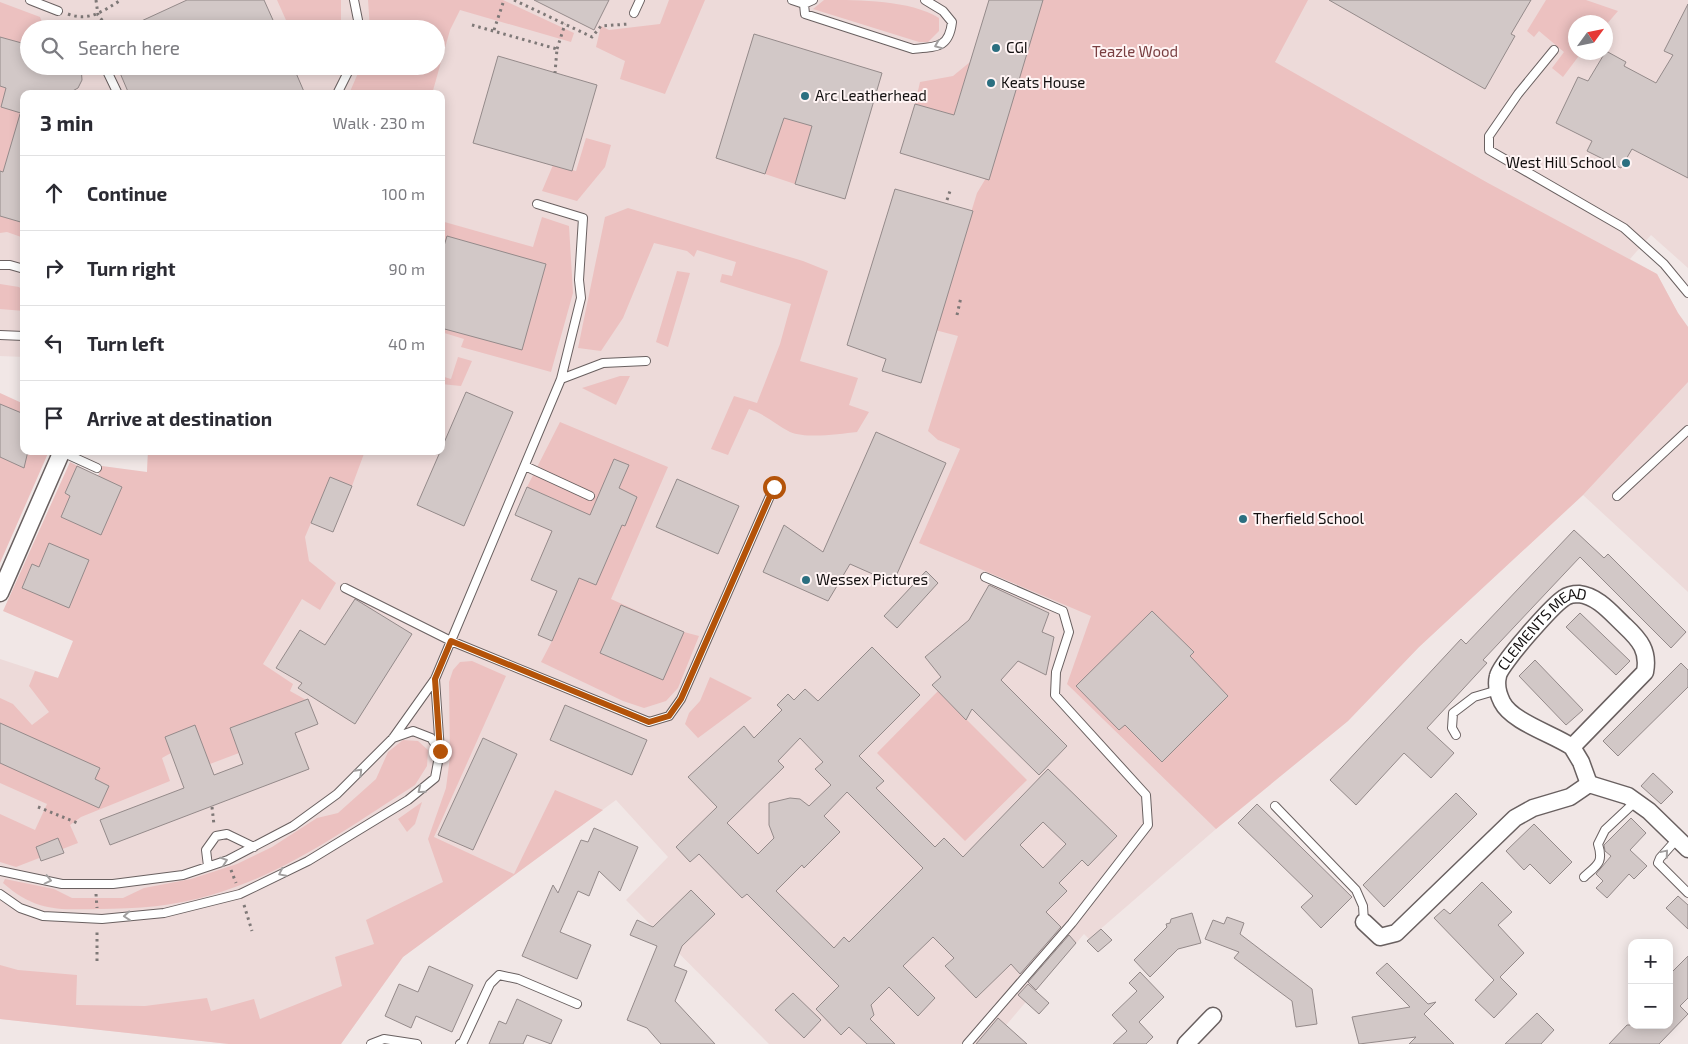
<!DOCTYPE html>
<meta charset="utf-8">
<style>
:root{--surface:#fff;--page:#f2f2f3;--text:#2b2b33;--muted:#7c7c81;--line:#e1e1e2}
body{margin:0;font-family:"Exo 2",sans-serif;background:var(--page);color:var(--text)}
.controls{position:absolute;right:15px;bottom:15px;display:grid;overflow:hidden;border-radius:10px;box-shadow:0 2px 12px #0003}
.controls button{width:45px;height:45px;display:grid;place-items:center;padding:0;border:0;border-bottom:1px solid var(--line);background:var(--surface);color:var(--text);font:25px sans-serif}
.compass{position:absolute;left:1568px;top:15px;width:45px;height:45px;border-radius:50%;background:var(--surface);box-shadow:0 2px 12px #0003;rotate:57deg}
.stop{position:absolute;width:15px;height:15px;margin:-11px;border:4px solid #b45309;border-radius:50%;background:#fff}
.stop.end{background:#b45309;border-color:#fff;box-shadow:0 1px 5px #0008}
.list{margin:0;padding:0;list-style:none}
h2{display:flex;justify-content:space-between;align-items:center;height:65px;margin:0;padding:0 20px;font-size:21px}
h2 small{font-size:16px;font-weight:400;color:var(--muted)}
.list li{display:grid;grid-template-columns:32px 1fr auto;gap:15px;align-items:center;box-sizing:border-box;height:75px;padding:0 20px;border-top:1px solid var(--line)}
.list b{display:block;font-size:19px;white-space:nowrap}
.list em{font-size:16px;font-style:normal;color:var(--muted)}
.icon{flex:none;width:28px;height:28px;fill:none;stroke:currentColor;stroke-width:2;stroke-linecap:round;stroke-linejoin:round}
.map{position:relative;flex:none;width:1688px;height:1044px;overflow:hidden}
.search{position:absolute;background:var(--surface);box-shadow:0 2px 12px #0003;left:20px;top:20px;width:425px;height:55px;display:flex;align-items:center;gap:12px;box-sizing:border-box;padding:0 18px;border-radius:28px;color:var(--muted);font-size:19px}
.panel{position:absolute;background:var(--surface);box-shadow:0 2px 12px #0003;left:20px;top:90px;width:425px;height:365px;border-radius:10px}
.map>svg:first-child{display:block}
.built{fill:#eddad9;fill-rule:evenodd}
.green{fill:#ecc1c0}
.building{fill:#d2c8c7;stroke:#948a8a;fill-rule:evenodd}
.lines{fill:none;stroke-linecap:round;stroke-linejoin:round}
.service-casing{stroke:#696060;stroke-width:10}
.minor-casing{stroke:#696060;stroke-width:19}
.path{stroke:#7e7877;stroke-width:3;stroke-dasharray:2.5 4;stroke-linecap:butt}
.service{stroke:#fff;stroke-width:8}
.minor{stroke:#fff;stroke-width:16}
.oneway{stroke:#a19f9f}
.route{stroke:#b45309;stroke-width:6}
.poi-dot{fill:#2b6f80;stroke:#fff4f4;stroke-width:2}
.labels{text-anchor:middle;stroke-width:4;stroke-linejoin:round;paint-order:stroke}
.poi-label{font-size:15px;fill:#131010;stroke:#fff4f4;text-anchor:start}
.park-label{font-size:15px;fill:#793f41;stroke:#fff4f4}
.street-label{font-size:15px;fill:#131010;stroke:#fff4f4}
</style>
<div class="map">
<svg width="1688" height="1044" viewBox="0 0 1688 1044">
<rect width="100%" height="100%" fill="#f1e7e6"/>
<path class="built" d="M0 0H1106L938 440 960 449 1236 0H1688V268L1651 235 1630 259 1657 274 1678 313 1688 327V592L1583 495 1419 647 1348 721 1216 829 1089 939 1084 934 990 1044H769L626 900 668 857 616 800 403 957 341 1044H229L0 1019V659L58 678 147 473 148 451H441V94H24V357L0 356ZM1576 22H1606V52H1576ZM29 29H436V66H29Z"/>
<path class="green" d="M277 0H341V29H290Z
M368 0H503L574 33 571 42 460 10 450 30 432 94H349L361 66H436V29H370Z
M669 0H705L665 94 620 79 625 61 596 47 601 26 609 30 660 24Z
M824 0C860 0 910 0 939 18V31L928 42H919L813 9Z
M1042 0H1308L1275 62 1488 183 1657 274 1678 313 1688 327V382L1583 495 1419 647 1348 721 1216 829 1067 684 1091 616 919 543 960 449 938 440 928 431 958 336 935 330 977 193 989 173Z
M1546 0H1586L1618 11 1606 25V22H1576V52L1581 53 1563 77 1552 68 1564 52 1539 31 1534 37 1527 31Z
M0 2 40 17 45 29H29V66H59L72 94H24V238L7 232 0 233Z
M970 62 954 115 915 104 920 82 953 76Z
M784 118 812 126 795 184 765 174Z
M586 138 611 145 605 167 577 201 542 191 553 165 576 171Z
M628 208 803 261 828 271 800 361 858 378 849 405 869 412 857 432C839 434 807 439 790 432 776 425 765 414 749 409L728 455 711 449 734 396 757 403 780 344 791 304 720 282 722 274 732 276 736 262 697 250 694 257 687 251 654 243 623 318 601 351 578 348 605 217Z
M542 217 569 226 573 293 551 372 461 347 464 339 441 332V221L533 247Z
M677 271 690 273 668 347 656 342Z
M0 284 19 287 24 292V311L0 309Z
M458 357 472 361 461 386 441 384V376L451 379Z
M620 376H630L616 405 582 388Z
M0 393 24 404V451H49L0 563Z
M560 422 668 467 611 599 684 632 699 636 678 688 666 701 644 708 623 701 541 662 552 641 538 635 557 591 531 580 564 503 527 487Z
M148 451H365L352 486 330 478 305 537 309 561 336 583 320 610 302 599 263 664 293 684 290 691 310 702 296 709 259 736 253 719 230 728 239 753 210 764 195 726 165 737 171 753 162 758 170 781 81 817 70 825 78 843 16 867 0 862V814L35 830 47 804 0 783V698L13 704 32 725 49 712 29 686 35 671 58 678 73 641 3 611 70 462 98 476 102 466 147 472Z
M472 661 506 676 434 837 514 874 555 790 603 810 403 957 341 1044H229L0 1019V965L18 970 77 975 76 1005 145 1006 207 998 211 1011 254 999 260 1019 342 986 335 957 374 944 366 920 443 882 428 839 446 788 450 757 449 682 453 670 460 662Z
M710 677 752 698 698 738 685 724 689 713 700 701Z
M938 691 1027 780 965 841 877 753Z
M403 740 418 741 428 750 427 766 415 785C351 826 285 874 211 895 175 906 137 909 98 909 57 910 35 911 3 883L5 879 54 889 72 898H123L144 888 191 879 237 864 272 847 317 818 338 813 376 779 388 752Z
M422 802 415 824 407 832 398 819Z"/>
<path class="building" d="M187 0H264L277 29H124Z
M534 0H609L594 30Z
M989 0H1043L989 180 900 153 915 104 954 115Z
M1329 0H1531L1511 34 1515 36 1485 89Z
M1688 4V178L1632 149 1621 168 1587 151 1592 141 1556 123 1578 77 1588 81 1606 51 1626 62 1624 66 1656 83 1673 55 1664 51Z
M754 34 882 73 845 199 795 184 812 126 784 118 765 174 716 158Z
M0 37 29 45V66H81L82 80 78 88 67 94H24V114L1 107 6 88 0 86Z
M498 56 597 85 572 171 473 143Z
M117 66H293L305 94H129Z
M20 114 24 115V223L0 216V171L3 172Z
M895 189 973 211 921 383 882 371 886 359 847 345Z
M447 236 546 264 522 350 441 328V256Z
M466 392 513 412 464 526 417 505Z
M0 404 24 414V451H28L24 468 0 457Z
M876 432 946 463 893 583 850 564 828 601 763 572 784 525 823 552Z
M614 459 629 465 619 488 637 497 625 526 622 525 596 585 579 578 552 641 538 635 557 591 531 580 552 531 515 515 527 487 590 515Z
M77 466 122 487 101 535 61 517 70 496 65 493Z
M330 477 352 486 333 532 311 523Z
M677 479 739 506 718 554 656 527Z
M1574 530 1604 558 1608 554 1686 632 1671 648 1580 557 1483 660 1487 663 1427 728 1454 753 1431 778 1404 753 1356 805 1330 780 1461 639 1466 644Z
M49 543 89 560 69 608 22 588 32 564 39 567Z
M926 571 938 583 897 628 884 616Z
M989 585 1049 613 1042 632 1054 637 1046 675 1018 661 1001 680 1067 746 1039 775 972 709 966 720 932 685 941 677 925 657 969 620Z
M355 599 412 634 355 724 298 688 302 683 276 668 300 630 325 645Z
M621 605 684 632 663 680 600 653Z
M1152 611 1194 652 1190 656 1228 696 1162 762 1125 725 1119 730 1076 686Z
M1580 613 1630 661 1616 675 1566 627Z
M872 647 920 695 859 756 884 781 876 788 935 847 944 838 963 857 1048 769 1117 836 1088 866 1082 860 1059 883 1067 891 1046 912 1061 927 1020 974 1011 964 976 998 945 966 954 958 933 937 903 966 935 998 918 1016 889 987 871 1005 874 1015 870 1019 895 1044H867L849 1027 841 1035 816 1009 839 986 747 894 742 898 699 854 690 862 676 847 717 807 688 777 744 726 754 738 782 710 777 705 788 694 794 700 805 689 818 701ZM800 738 823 762 815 769 831 785 809 806 800 799 790 798 769 803V825L774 838 758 854 727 823 784 767 778 761ZM847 792 923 868 849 942 844 937 834 948 776 891 802 865 804 868 840 832 824 816ZM1043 822 1066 844 1043 868 1020 845Z
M1535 660 1583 710 1566 725 1519 676Z
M1681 663 1688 670V687L1618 756 1603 741Z
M308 699 318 724 295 733 309 769 110 845 100 820 184 788 165 737 195 725 214 775 243 764 230 728Z
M565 705 647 740 632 775 550 740Z
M0 723 100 768 95 779 109 786 99 808 0 763Z
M483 738 517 754 473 850 438 835Z
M1653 773 1673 792 1661 804 1641 786Z
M1456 793 1477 814 1384 907 1363 885Z
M1257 804 1352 897 1321 928 1301 907 1313 896 1238 823Z
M1631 818 1646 833 1630 850 1647 866 1634 879 1629 874 1607 898 1596 888 1603 881 1596 874 1611 856 1605 851 1604 845Z
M1534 824 1572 862 1550 884 1530 864 1524 870 1506 851Z
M594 828 638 847 620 891 599 871 589 896 578 891 560 932 591 945 577 979 522 956 553 885 558 893 581 840 588 842Z
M58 838 64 853 41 861 36 847Z
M1482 882 1512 912 1498 925 1524 953 1500 977 1517 994 1494 1018 1475 1000 1494 980 1434 918 1444 909 1450 914Z
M691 890 715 914 682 946 674 966 687 971 675 1001 715 1044H661L647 1028 627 1020 657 946 630 935 637 920 653 927Z
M1678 896 1688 905V929L1666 908Z
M1192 913 1201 943 1178 949 1150 977 1134 960 1167 927 1166 924 1170 923 1171 919Z
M1227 917 1244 923 1240 934 1312 989 1317 1024 1296 1027 1292 1001 1234 958 1239 952 1205 939 1213 920 1224 924Z
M1101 929 1112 940 1098 952 1087 941Z
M1069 935 1076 943 1036 990 1028 982Z
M1688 956V998L1680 1006 1688 1014 1659 1044H1609L1627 1025H1669V975Z
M1387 963 1428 1004 1436 1002 1424 1014 1454 1044H1409L1416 1037 1359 1044 1352 1017 1410 1007 1376 973Z
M429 966 473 985 452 1032 416 1016 411 1028 385 1016 399 984 418 992Z
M1140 972 1164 997 1139 1022 1153 1037 1146 1044H1113L1127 1031 1112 1015 1137 991 1129 983Z
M1028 984 1049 1003 1039 1014 1018 995Z
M793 993 821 1020 804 1038 775 1010Z
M517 999 562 1020 551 1044 527 1035 523 1044H489L499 1021 506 1024Z
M1537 1013 1554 1030 1541 1044H1505Z
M998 1018 1027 1044H976Z"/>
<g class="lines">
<defs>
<path id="service" d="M30 0 58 11
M354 0 358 20 357 29
M792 0 804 4 813 0
M804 4 805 14 913 49C937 47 949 48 952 22L943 11 925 0
M634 13 640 0
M1554 50 1518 94 1489 136V150L1624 228 1664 264 1688 293
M106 69 118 94
M337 94 351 66
M0 265H10L24 269
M0 335 24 336
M561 379 603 363 646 361
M62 452 97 468
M525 466 590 496
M1617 496 1688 430
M345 588 451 641 649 722 669 716 681 699 774 487
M1456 735 1452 728 1453 713 1474 697 1498 690
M393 738 413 731 431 738 439 750
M1275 806 1356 890 1363 906 1364 922
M1677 839 1660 858 1658 863 1688 893
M208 866 206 850 216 836 227 834 254 847
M0 871 62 884H113L183 875 228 860 293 826 337 794 393 738 435 679 561 379 581 298 579 280 583 218 537 204
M1584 877C1597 865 1604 863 1598 844L1605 830 1636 801
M0 894 20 908 43 916 102 919 164 913 240 894 308 861 408 800 435 778 440 751 435 679
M371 1044 384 1039 417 1044
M460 1044 463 1042 490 984 499 975 518 979 577 1004
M967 1044 1072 923 1148 825 1146 795 1055 695 1056 672 1069 632 1063 611 985 577"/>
<g id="minor">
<path d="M0 593 62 451"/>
<path id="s1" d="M1572 747C1553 734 1512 722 1502 702 1498 694 1496 684 1498 676 1500 664 1553 605 1564 598 1568 595 1575 594 1579 594 1598 596 1612 614 1625 626 1640 640 1649 651 1645 672L1572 747 1581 762 1589 784"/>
<path d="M1364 922 1380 937 1396 933 1515 818 1533 808 1570 797 1589 784 1628 796 1649 811 1688 849"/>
<path d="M1186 1044 1213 1016"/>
</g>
</defs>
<use href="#service" class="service-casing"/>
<use href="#minor" class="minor-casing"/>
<path class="path" d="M96 0 98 15 109 29
M514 0 592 37 601 26 629 24
M68 14C89 22 103 11 121 0
M472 25 557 49 555 73
M494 30 504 0
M557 49 565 24
M947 200 951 188
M957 315 961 297
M38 807 80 824
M212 807 214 825
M231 870 236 883
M96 894 97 908
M244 905 252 931
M97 961V929"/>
<use href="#service" class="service"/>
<use href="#minor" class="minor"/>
</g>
<defs><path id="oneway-chevron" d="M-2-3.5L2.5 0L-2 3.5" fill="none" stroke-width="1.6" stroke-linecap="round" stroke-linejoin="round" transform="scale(1.25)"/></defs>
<g class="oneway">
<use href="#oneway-chevron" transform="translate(938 45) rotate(158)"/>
<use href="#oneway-chevron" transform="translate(359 772) rotate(-45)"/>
<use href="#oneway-chevron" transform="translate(421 790) rotate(141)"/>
<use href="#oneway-chevron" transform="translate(1665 853) rotate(-50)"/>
<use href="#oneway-chevron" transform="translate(224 861) rotate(-19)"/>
<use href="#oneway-chevron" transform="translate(282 873) rotate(154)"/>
<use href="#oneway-chevron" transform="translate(48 880) rotate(13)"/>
<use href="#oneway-chevron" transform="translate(127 916) rotate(175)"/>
</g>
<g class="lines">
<path class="route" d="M440 751 435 679 451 641 649 722 669 716 681 699 774 487"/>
</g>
<g class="poi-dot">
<circle cx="996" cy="48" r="5"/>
<circle cx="991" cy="83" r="5"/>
<circle cx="805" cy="96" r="5"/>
<circle cx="1626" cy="163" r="5"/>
<circle cx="1243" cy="519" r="5"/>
<circle cx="806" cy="580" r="5"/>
</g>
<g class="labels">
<g class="poi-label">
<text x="1006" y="53">CGI</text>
<text x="1001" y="88">Keats House</text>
<text x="815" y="101">Arc Leatherhead</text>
<text x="1616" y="168" text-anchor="end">West Hill School</text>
<text x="1253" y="524">Therfield School</text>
<text x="816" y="585">Wessex Pictures</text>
</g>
<g class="park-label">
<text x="1135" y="57">Teazle Wood</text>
</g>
<g class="street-label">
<text dy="5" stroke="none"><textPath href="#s1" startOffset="178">CLEMENTS MEAD</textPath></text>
</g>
</g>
</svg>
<div class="controls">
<button>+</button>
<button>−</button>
</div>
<svg class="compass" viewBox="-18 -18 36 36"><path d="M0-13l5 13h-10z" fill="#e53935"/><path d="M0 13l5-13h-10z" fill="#7c7c81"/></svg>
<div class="stop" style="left:774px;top:487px"></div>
<div class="stop end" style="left:440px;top:751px"></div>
<div class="search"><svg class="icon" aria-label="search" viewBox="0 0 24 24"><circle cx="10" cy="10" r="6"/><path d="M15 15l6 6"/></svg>Search here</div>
<section class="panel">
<h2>3 min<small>Walk · 230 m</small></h2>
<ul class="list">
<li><svg class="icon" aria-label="ahead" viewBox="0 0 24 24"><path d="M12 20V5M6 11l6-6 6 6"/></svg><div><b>Continue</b></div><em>100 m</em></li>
<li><svg class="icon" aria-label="right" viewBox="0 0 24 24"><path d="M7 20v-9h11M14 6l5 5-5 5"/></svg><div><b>Turn right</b></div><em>90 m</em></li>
<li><svg class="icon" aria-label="left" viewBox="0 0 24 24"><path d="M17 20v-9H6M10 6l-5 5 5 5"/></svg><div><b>Turn left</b></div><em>40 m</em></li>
<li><svg class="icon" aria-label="arrive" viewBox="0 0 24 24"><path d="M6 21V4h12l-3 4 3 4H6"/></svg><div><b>Arrive at destination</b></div></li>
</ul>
</section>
</div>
